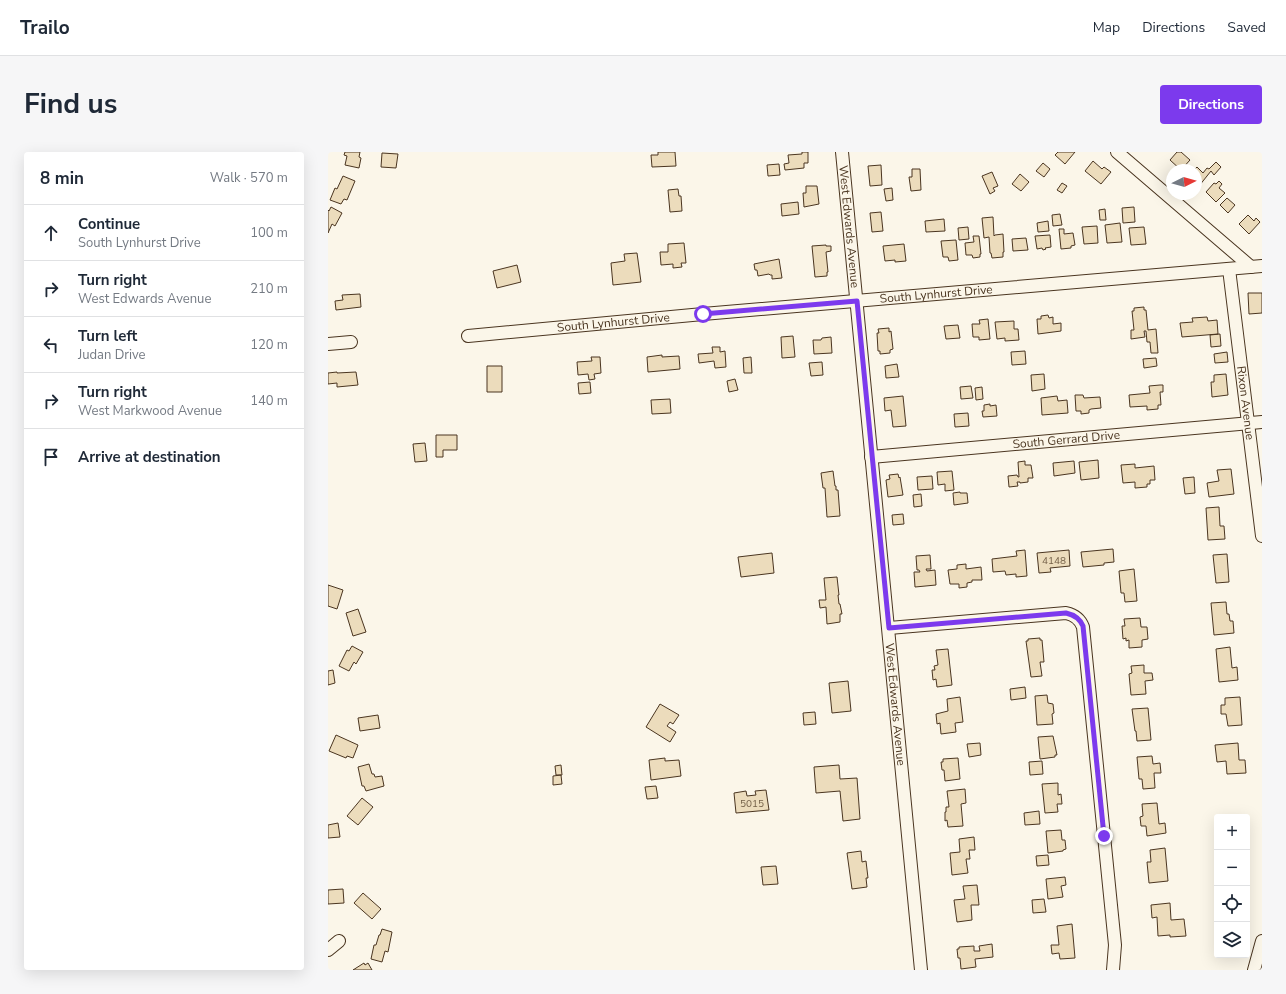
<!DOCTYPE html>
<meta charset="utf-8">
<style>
:root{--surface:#fff;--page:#f6f6f7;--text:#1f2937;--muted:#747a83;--line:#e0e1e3;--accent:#7c3aed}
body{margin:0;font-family:"Nunito Sans",sans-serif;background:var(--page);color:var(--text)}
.controls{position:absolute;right:12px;bottom:12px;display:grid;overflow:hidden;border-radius:4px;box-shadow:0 4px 16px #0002}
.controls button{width:36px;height:36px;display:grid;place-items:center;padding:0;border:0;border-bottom:1px solid var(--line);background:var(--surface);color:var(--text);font:20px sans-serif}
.compass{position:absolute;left:838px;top:12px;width:36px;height:36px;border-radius:50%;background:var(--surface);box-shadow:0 4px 16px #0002;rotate:85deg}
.stop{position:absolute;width:12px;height:12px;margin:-9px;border:3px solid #7c3aed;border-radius:50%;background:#fff}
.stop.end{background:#7c3aed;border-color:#fff;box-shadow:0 1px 4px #0008}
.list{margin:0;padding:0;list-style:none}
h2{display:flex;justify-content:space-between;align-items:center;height:52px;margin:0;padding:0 16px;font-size:17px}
h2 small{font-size:13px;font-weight:400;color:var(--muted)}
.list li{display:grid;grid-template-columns:26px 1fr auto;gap:12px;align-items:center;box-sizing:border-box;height:56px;padding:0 16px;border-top:1px solid var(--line)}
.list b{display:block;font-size:15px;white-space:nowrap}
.list p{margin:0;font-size:13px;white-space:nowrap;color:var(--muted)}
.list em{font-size:13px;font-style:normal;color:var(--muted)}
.icon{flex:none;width:22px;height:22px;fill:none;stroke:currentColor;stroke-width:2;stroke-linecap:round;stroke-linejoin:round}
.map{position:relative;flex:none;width:934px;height:818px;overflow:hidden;border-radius:4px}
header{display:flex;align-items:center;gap:24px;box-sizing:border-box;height:56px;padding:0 20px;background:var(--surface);border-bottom:1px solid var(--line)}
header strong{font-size:19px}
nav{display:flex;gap:22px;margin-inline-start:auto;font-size:14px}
.intro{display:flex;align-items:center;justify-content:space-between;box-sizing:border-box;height:96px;padding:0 24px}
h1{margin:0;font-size:28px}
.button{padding:10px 18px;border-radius:4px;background:var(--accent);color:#fff;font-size:14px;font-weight:700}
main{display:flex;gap:24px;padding:0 24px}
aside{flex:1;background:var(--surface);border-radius:4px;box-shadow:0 4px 16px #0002}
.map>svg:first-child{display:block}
.building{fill:#ecdcbc;stroke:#4a3520}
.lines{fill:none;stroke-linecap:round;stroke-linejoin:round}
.minor-casing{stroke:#4a3520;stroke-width:14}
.minor{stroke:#fbf6e9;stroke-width:12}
.route{stroke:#7c3aed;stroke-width:5}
.labels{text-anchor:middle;stroke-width:3;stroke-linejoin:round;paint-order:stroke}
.number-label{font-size:10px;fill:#725f47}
.street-label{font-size:12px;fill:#4a3520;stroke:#fbf6e9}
</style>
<header>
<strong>Trailo</strong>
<nav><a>Map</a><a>Directions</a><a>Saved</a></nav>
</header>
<div class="intro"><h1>Find us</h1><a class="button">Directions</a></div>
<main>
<aside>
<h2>8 min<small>Walk · 570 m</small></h2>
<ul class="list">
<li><svg class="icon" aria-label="ahead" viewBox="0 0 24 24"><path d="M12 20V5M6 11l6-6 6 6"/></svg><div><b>Continue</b><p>South Lynhurst Drive</p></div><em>100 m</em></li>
<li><svg class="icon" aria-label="right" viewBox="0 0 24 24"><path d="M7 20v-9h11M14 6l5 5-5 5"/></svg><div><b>Turn right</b><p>West Edwards Avenue</p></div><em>210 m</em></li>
<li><svg class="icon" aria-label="left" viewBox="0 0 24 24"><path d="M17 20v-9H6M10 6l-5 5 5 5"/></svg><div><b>Turn left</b><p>Judan Drive</p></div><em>120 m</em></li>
<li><svg class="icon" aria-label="right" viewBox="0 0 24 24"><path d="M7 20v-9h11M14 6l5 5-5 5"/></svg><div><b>Turn right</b><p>West Markwood Avenue</p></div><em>140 m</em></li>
<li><svg class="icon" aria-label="arrive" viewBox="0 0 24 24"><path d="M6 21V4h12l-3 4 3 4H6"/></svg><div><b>Arrive at destination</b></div></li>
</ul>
</aside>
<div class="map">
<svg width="934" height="818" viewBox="0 0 934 818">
<rect width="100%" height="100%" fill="#fbf6e9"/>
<path class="building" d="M17 0H32L31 5 33 6 31 16 17 13 19 4 16 3Z
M330 0H347L348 14 324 15 323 3H330Z
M474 0H480V11H476V16L457 18 456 12 461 11 460 3 474 2Z
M730 0H747L737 12 727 3Z
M849 0H853L862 8 853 18 842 8Z
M54 1 70 2 68 16 53 15Z
M765 9 774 17 776 15 783 20 773 32 757 19Z
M888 10 893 15 886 23 883 19 871 34 868 31V18H866L869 15 875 21 879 16 881 17Z
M715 11 722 17 716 25 708 19Z
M451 12 452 23 440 24 439 13Z
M553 13 554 33 542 34 540 14Z
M584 17H592L593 38 583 39 581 25H584Z
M664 20 670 34 665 36 667 39 662 42 654 24Z
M692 22 701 30 693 39 684 32Z
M15 24 27 29 19 48 16 47 13 52 2 48 7 36 9 37Z
M891 29 894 32 891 36 897 41 888 50 878 40 886 31 888 32Z
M734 31 739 34 734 41 729 38Z
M478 34H489L491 52 476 55 475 41H478Z
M564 36 565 48 558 49 556 37Z
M350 37 351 44H353L354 59 342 60 340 38Z
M899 46 907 53 900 61 892 53Z
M470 50 471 62 454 64 453 52Z
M3 55 14 61 7 74 4 72 0 81V58L1 59Z
M806 55 807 70 795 71 794 56Z
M777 57 778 68H772L771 58Z
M553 60 555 79 544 80 542 61Z
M732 62 734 73 725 74 724 63Z
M920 63 926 69 928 66 932 70 921 82 911 72Z
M665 65 666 84 667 83 675 82 676 100H675V105L664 106 663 101H662L661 85 656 86 654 66Z
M616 67 617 79 598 80 597 69Z
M720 69 721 79 710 80 709 71Z
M792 71 794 90 779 91 777 73Z
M769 74 770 91 756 92 754 75Z
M640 75 641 87 631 88 630 76Z
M816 75 818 92 803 93 801 76Z
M731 77H736V82L745 81 747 93 743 94V96L733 97Z
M722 83 723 95 717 96 718 97 715 98 714 96 709 97 707 84Z
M645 84H651L653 102H652V105L645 106 644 103H638L637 91 646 90Z
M698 86 700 98 685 99 684 87Z
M628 88 630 108 621 109 620 105H615L613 89Z
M356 91 358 111H353L354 115 345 116V112L333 113 332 100H340V92Z
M576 92 578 109 567 110V108L557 109 555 94Z
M498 93V94H503V99L498 100 500 120H499V124L487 125 484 94Z
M309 101 313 130 285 133 283 111 297 109 296 102Z
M451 107 454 126 444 127V123H442L441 122 430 124 429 118H427L426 112Z
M189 113 193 130 169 136 165 119Z
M920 141H934V161L921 162Z
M32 142 33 155 8 158 7 149 15 148 14 143Z
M816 155V158H818L820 178 828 177 830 201H823L822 190H819L818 179H816L817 185 803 187V178H806L804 159H806V156Z
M720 163 721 166 725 165V172L733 171V179L710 182 709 167H713V164Z
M879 165 880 169 889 168 890 182 854 185 852 171 865 170 864 166Z
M660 167 662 187 651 188V185H645L644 172H652L651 168Z
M686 169V177H690L691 188 677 189V186L669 187 667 170Z
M630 173 632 186 618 187 616 174Z
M561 176V180L563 179 565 197 562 198V201L552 202V199H550L549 181H551L550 177Z
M892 182 893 194 883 195 882 183Z
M465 184 467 205 454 206 453 185Z
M503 185 504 201 486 202 485 188H493L494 186Z
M384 195H392V200L397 199 398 215 387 216 386 209 371 211 370 202 385 201Z
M697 199 698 212 684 213 683 200Z
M899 200 900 210 887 211 886 202Z
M334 203V205L351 204 352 217 320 220 319 205Z
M263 205H272L273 221 266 222 267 227 261 228 260 222 250 223 249 210 264 209Z
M423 205 424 221H416L415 206Z
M828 206 829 214 816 216 815 207Z
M494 210 495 223 483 224 481 211Z
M569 212 571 225 558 226 557 214Z
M159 214H174V240H159Z
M9 220V221L28 220 30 233 9 235V231L0 232V221Z
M716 222 717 237 704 239 703 223Z
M898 222 900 243 884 245 883 230H886V223Z
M407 227 410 238 401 240 399 229Z
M262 230 263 241 251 242 250 231Z
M832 233H835V240H832L833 253H830V257L819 258V254L802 255 801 243 822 241 821 234Z
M643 234 645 246 633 247 632 235Z
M654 235 655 247 648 248 647 236Z
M747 243H755L756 246 772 245 773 256 763 257 761 258V261L753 262V259H748Z
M575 244 578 274 565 275 563 258 557 259 556 246Z
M729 244 730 249 739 248 740 261 714 263 713 246Z
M342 247 343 261 324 262 323 248Z
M662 252V254L668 253 669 264 655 265 654 259H656V253Z
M640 261 641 274 627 275 626 262Z
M108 283H129V298H115V305H108Z
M97 291 99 309 87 310 85 292Z
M770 308 771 326 753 328 751 310Z
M697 309V313H703L705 326H700V330L692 331V330H689L690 334 681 335 680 324 689 323 690 325H691L690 310Z
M746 309 747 321 726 324 725 311Z
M807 312V316L826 314 827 328H822V332H819V335L807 336V330L795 331 793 313Z
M903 317 906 342 881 345 879 331 891 329 889 318Z
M505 319 507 334H508V338H510L512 364 499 365 497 336H495L493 321Z
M624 319 626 338 617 339V332L610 333 609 320Z
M570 322 571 326 572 325 575 343 560 345 558 328 562 327 561 323Z
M604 324 605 337 590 338 589 325Z
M866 325 867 341 857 342 855 326Z
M632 340V341H639L640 351 626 353 625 341Z
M593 342 594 354 586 355 585 343Z
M891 355 892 374H896L897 387 880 388 878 356Z
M575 362 576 372 565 373 564 363Z
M785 397 786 410 776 411V413L755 415 753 400Z
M697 398 699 424 688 425V422L678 423 677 419 665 420 664 407 689 404 688 399Z
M741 398 742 414 722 416 723 420 711 421 709 401Z
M444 401 446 421 413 425 410 405Z
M899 402 901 430 888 431 885 403Z
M602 403 603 417H598L599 419 607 418 608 433 587 435 586 420H592L591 418H589L588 404Z
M638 412V417L653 415 654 428H644V430L639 431V435L631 436V432H622L620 418 629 417V413Z
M806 417 809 449 797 450 796 441H793L791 419Z
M509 425 511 443H510L511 452H512L514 462H512V470L499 472 498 455 492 456 491 448H498L496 426Z
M0 433 15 438 9 457 0 454Z
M898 450 899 462H901L902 469H905L906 481 886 483 883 451Z
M30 457 38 480 25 484 18 461Z
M812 466 813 475H819L820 487 814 488V495L801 496V488L798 489V486L795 487 794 474H797L796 467Z
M712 486V488H714L716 510H712L714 524 703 525 698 489H700V487Z
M24 494 35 500 28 512 26 510 21 519 11 514 19 498 21 499Z
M902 495 904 516 909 515 910 528 891 530 888 497Z
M620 497 624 533 609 535 608 527 605 528 604 518H607L606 514 610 513 608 498Z
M816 513V521H824L825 528 817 529 818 542 803 543 801 522 804 521 803 514Z
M5 518 7 531 0 533V519Z
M520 529 523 559 504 561 501 531Z
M697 535 698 546 683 548 682 537Z
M719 543 720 551 725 552 726 561 724 562 725 572 709 573 707 544Z
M632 545 635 570 627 571 628 580 613 582 612 571 609 572 608 562 620 559 619 547Z
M912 545 914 573 900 574 898 562H893V553H897V546Z
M332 552 351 563 345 572 342 570 339 574 348 580 342 590 318 575Z
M820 556 823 588 809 589 808 579H807L804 557Z
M487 560 488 572 476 573 475 561Z
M50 563 52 576 32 579 30 566Z
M8 583 30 593 25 606 19 604 18 606 1 599Z
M725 584 729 603H727V605L712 607 710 585Z
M652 591 653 603 641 605 639 592Z
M910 591 911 608H917L918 621 899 622 898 609 889 610 887 593Z
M824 604 825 612 832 611 833 621H826L827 636 815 637 814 627H811L809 605Z
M337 606V609L351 608 353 624 323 628 321 608Z
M630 606 632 627 617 629 616 618H614L613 610H615V607Z
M714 609 715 622 702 623 701 610Z
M41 612 44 622H46L47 625 54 624 56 634 38 639 36 634H34L30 615Z
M233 613 234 623H228L227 614Z
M511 613 512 627 529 626 532 667 515 669 512 639 488 641 486 615Z
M233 623 234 632 225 633V624Z
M730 631V643L733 642 734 652H729L730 660 717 661 714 632Z
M328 634 330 646 319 647 317 635Z
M637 637 638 651 633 652 635 674 620 675 619 668 617 669V660H618V655H621L619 639Z
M438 638 441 658 408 661 406 641 418 639 419 644 428 643 427 639Z
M34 646 45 655 30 673 19 664Z
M829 651 831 672 837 671 838 681 819 684 818 674H813L812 665 815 664 814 652Z
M711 659 712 672 697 673 696 661Z
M10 671 12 685 0 686V673Z
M733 678 734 688H737L738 697 735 698V699L720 701 718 679Z
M646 685 647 698H641L642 707H638L640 721 624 723 622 701 632 700 631 687Z
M837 696 840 729 821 731 819 710H823L822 698Z
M533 699 534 710 538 709 540 726H538L539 735 524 737 519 701Z
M720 703 721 713 709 714 708 704Z
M448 714 450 732 435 733 433 715Z
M737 725 738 733 733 734 735 745 720 747 718 727Z
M649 733 651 753H643L644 768 629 770 626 748 637 747 635 734Z
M15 737 16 751 0 752V738Z
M35 741 53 757 44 767 26 751Z
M716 747 718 760 705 761 704 748Z
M842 751 843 768 856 767 858 784 842 785V783L830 784 829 765 824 766 823 753Z
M744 772 747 806 732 807 731 801 724 802 723 793H731L729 774Z
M54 777 64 780 60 800 57 799 54 810 43 807 46 793H48L51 783H52Z
M664 792 665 805 647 807 648 815 633 817 632 806H630L629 797H631V795L646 794V799H652L651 794Z
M36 811 37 813 40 811 44 818H25Z"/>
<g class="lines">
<defs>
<g id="minor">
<path id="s1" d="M514 0 593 818"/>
<path d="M789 0 923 115"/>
<path id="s2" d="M901 117 934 384"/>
<path id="s3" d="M140 184 375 162 934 114"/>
<path d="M0 192 23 190"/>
<path id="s4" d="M543 305 934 270"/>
<path d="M561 476 738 461C747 463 752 467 755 475L787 793 785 818"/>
<path d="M0 798 11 789"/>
<path d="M926 818 934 789"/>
</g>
</defs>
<use href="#minor" class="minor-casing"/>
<use href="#minor" class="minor"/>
</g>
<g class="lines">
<path class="route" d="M375 162 529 149 561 476 738 461C747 463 752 467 755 474L776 684"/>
</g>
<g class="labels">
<g class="number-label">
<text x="726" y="412">4148</text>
<text x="424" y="655">5015</text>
</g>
<g class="street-label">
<text dy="4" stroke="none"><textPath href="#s1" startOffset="75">West Edwards Avenue</textPath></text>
<text dy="4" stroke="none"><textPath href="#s3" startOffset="470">South Lynhurst Drive</textPath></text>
<text dy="4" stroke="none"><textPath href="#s3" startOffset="146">South Lynhurst Drive</textPath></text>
<text dy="4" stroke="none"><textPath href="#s2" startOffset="135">Rixon Avenue</textPath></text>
<text dy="4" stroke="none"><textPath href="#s4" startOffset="196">South Gerrard Drive</textPath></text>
<text dy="4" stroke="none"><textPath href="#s1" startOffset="555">West Edwards Avenue</textPath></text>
</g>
</g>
</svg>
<div class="controls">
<button>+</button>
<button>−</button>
<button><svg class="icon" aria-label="locate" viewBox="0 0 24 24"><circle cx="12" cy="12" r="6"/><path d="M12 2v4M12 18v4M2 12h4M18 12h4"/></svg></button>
<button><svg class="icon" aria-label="layers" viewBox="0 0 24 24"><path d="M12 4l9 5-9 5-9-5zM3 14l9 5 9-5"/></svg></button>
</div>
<svg class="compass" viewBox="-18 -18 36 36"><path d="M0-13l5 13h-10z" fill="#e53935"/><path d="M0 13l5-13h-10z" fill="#747a83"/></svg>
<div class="stop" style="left:375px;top:162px"></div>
<div class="stop end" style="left:776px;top:684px"></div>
</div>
</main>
